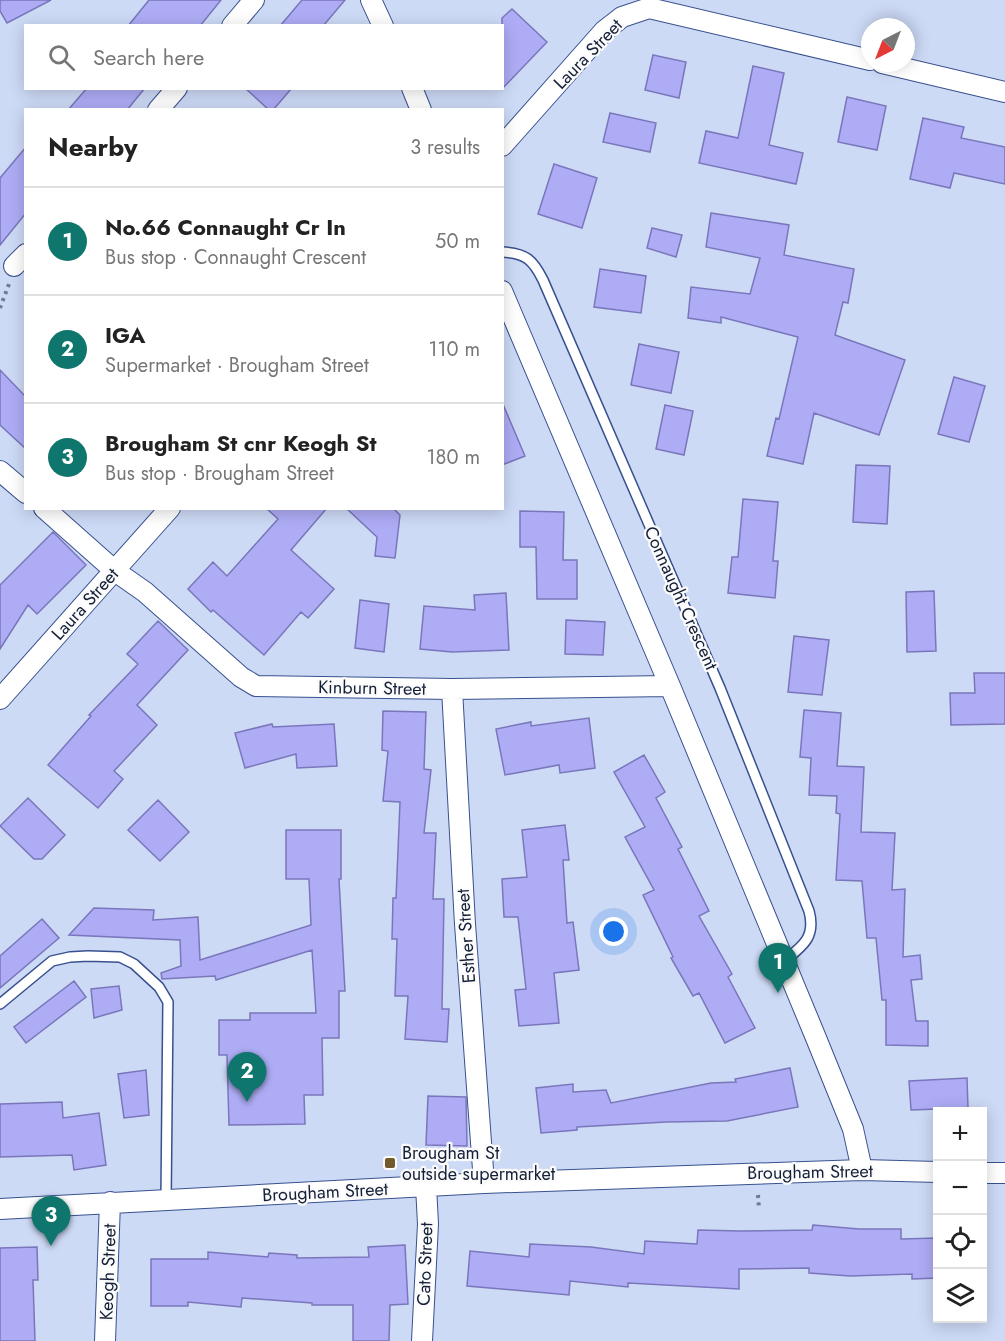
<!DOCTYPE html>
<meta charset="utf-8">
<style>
:root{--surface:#fff;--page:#f6f6f6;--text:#222;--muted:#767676;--line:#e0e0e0;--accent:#0f766e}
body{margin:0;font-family:Jost,sans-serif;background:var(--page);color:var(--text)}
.controls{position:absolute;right:18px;bottom:18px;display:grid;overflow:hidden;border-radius:0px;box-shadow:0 3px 15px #0003}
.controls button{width:54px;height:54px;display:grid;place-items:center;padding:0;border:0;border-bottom:2px solid var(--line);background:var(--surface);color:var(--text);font:30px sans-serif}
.compass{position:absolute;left:861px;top:18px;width:54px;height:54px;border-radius:50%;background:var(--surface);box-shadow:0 3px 15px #0003;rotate:222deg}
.you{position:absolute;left:614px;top:932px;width:21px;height:21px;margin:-15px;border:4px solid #fff;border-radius:50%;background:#1a73e8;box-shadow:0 0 0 9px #1a73e833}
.badge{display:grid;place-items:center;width:39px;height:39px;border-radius:50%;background:var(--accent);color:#fff;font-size:20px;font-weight:700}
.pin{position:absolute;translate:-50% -50px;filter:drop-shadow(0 2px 3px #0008)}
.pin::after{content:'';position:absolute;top:32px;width:21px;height:18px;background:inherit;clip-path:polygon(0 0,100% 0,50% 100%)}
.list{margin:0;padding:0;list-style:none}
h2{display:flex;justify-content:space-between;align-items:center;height:78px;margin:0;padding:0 24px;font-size:26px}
h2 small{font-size:20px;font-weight:400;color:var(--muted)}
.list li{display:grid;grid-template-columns:39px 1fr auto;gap:18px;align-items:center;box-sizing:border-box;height:108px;padding:0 24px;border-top:2px solid var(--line)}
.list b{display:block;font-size:22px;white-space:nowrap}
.list p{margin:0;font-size:20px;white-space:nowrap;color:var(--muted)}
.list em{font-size:20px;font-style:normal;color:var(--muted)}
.icon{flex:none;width:33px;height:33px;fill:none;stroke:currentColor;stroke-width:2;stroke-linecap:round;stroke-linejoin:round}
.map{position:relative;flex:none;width:1005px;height:1341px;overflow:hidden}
.search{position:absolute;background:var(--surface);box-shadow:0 3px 15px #0003;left:24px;top:24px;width:480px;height:66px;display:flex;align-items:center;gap:15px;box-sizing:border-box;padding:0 21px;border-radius:0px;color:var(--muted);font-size:22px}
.panel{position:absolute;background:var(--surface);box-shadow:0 3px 15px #0003;left:24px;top:108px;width:480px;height:402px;border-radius:0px}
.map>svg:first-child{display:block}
.building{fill:#aeacf5;stroke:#7a76bb;stroke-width:1.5}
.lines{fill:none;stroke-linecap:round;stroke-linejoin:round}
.lane-casing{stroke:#38518e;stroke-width:12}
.street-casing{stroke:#38518e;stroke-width:22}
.path{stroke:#6f7b96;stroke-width:4;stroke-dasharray:3 4.5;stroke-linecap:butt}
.lane{stroke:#fff;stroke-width:9}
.street{stroke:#fff;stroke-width:20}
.poi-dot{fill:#715b2b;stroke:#fbfbfb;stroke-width:2}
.labels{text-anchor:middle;stroke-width:4.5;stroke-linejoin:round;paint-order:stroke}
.street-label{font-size:18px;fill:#141f38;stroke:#fbfbfb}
.poi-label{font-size:18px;fill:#141f38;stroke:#fbfbfb;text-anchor:start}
</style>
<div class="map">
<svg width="1005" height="1341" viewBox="0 0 1005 1341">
<rect width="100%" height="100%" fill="#cddaf6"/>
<path class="building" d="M0 0H51L7 23 0 11Z
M149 0H221L200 26H128Z
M302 0H345L323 26H280Z
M512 9 547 42 502 89V18Z
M653 55 686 62 679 98 645 90Z
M753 66 784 73 769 145 803 153 796 184 699 163 706 131 738 138Z
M87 88H145L127 110H68Z
M245 88H292L273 110H269Z
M847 97 886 106 877 150 838 142Z
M610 113 656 123 650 152 603 142Z
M923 118 964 127 961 138 1005 147V184L954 173 950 188 910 179Z
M26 147V213L0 245V178Z
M554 164 597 178 582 228 538 214Z
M711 213 789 225 784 255 854 269 848 303 843 302 835 335 905 360 879 435 814 413 803 464 767 456 776 418 779 419 798 337 721 317V323L688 318 691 287 750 294 760 258 706 247Z
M652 228 682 235 676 257 647 248Z
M600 269 646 276 641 313 594 307Z
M639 344 679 352 671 393 631 385Z
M0 370 26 397V449L0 425Z
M954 377 985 386 969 442 938 434Z
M502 402 525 456 502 465Z
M665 405 693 411 684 455 656 449Z
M856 465 890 466 887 524 853 522Z
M743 499 778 502 773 561H778L775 598 728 593 732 557H738Z
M266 508H327L291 550 334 589 308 618 301 612 264 655 213 610 211 612 188 589 213 562 227 576 278 519Z
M346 508H393L400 515 395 558 375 556 377 537Z
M520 511 564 512 563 560H577V599H537L536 547H520Z
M53 532 86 565 37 614 28 605 0 649V585Z
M934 591 936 651 907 652 906 592Z
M506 593 509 650 452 652 420 649 424 606 475 610 474 595Z
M360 600 389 604 384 652 355 648Z
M566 620 605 622 603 655 565 654Z
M158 621 188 650 137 705 157 725 114 771 123 779 98 808 48 765 91 716 89 715 138 664 127 654Z
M794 636 829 640 822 695 788 692Z
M974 673H1005V724L951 725 950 693H975Z
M804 710 841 713 837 766 864 767 861 832 895 833 892 890 905 889 903 957 920 955 922 979 911 980 916 1021H928V1046L886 1045V1000H882L876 938H867L862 881 836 880 840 814 836 813 837 796 809 795 811 758 800 757Z
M383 711 426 712 424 769 431 770 424 833H436L433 899H444L442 1009H449L447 1042 405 1039 408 996H395L397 939H392L393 898H396L400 802 383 801 388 751 382 750Z
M589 718 595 768 560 773 559 765 505 775 496 729 531 722V726Z
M272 724 273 727 334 724 337 766 297 768 296 754 245 768 235 733Z
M644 755 665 792 656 798 682 847 678 849 709 911 699 916 732 974 728 977 755 1028 725 1043 699 993 693 996 671 958 673 957 643 895 654 890 625 837 645 827 614 772Z
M28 798 65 835 42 859H34L0 826Z
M158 800 189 832 160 861 128 830Z
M565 825 569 860H563L567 923 573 922 579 970 554 973 559 1023 519 1026 515 990 526 989 518 917H504L502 879 527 877 522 830Z
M286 830H341V879H339L345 991H339V1038H322L323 1095H304L305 1124 229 1125 227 1055H219V1020H250V1013H316L312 950 216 980 215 976 162 979 161 973 181 966 180 940 69 935 94 908 154 910 153 920 198 917 200 960 311 925 309 879H286Z
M42 919 59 938 0 988V956Z
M74 981 86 997 26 1043 14 1027Z
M119 986 122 1010 94 1018 91 989Z
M790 1068 798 1107 727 1121 666 1122 577 1127V1130L541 1133 536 1088 573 1084V1092L606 1090 611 1103 711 1083 736 1082 735 1079Z
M146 1070 149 1115 124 1118 118 1074Z
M967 1078 968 1108 911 1110 909 1081Z
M428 1096 466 1097 467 1146 426 1145Z
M62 1102 63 1118 99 1113 106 1165 74 1170 72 1155 0 1157V1104Z
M813 1225 859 1229H901V1239L938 1238V1278L912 1279V1274L850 1276 809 1273V1268L739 1269V1289L628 1283V1287L570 1281 569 1295 467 1286 470 1251 529 1257 530 1244 591 1247 644 1254 645 1241 697 1244 698 1230 741 1231 812 1230Z
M405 1245 408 1304 390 1305 389 1341H353V1305H312V1303L242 1298 241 1307 188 1302V1306H151V1259H208V1252L268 1257 269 1253 297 1255V1258L369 1257 368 1247Z
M37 1247 38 1280H33L35 1341H0V1248Z"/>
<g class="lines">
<defs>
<path id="lane" d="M502 252C526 253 533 260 543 280L720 688 809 911C816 937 803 946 784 961
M0 1004 52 961 70 957 88 956 120 957 134 964 159 987 168 1002 166 1200"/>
<path id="street" d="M371 0 383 26
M232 26 254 0
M882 63 1005 92
M412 88 421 110
M158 110 177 88
M502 146 604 31 622 17 649 8 870 60
M14 266 26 254
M502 291 670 686 816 1038 853 1129 862 1170
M0 471 26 493
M44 508 115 571 145 592 241 677 256 686 452 689 670 686
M452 689 465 924 484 1183
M0 699 170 508
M982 1173H1005
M0 1209 484 1183 862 1170 938 1172
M105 1341 110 1202
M422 1341 428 1224 426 1186"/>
</defs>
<use href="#lane" class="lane-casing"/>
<use href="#street" class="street-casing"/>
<path class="path" d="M0 308 9 284
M758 1195 759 1209"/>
<use href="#lane" class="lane"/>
<use href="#street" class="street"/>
</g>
<rect class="poi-dot" x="384" y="1157" width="12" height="12" rx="3"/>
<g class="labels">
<g class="street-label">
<text transform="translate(588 54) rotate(-46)" y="6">Laura Street</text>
<text transform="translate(681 598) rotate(66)" y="6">Connaught Crescent</text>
<text transform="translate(85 604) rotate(-48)" y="6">Laura Street</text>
<text transform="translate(372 688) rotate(1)" y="6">Kinburn Street</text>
<text transform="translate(466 936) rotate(-94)" y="6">Esther Street</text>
<text transform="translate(810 1172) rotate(-1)" y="6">Brougham Street</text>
<text transform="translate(325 1192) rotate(-3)" y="6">Brougham Street</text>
<text transform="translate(425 1264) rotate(-88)" y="6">Cato Street</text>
<text transform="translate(108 1272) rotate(-88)" y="6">Keogh Street</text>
</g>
<g class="poi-label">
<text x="402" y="1159">Brougham St<tspan x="402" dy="21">outside supermarket</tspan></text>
</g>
</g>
</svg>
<div class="controls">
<button>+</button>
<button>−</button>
<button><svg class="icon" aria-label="locate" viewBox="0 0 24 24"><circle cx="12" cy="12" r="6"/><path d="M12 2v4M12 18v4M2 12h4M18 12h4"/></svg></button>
<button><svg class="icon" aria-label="layers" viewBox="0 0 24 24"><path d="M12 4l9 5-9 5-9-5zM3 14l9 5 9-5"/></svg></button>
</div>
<svg class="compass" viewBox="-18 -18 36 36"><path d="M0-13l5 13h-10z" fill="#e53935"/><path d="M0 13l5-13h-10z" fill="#767676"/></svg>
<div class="you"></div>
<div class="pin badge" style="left:778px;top:993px">1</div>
<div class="pin badge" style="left:247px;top:1102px">2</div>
<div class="pin badge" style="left:51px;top:1246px">3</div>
<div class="search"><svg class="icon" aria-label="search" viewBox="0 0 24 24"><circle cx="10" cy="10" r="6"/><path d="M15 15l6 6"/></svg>Search here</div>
<section class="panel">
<h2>Nearby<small>3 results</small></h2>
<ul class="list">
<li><span class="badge">1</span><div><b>No.66 Connaught Cr In</b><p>Bus stop · Connaught Crescent</p></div><em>50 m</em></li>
<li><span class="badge">2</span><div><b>IGA</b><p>Supermarket · Brougham Street</p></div><em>110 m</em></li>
<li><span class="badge">3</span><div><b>Brougham St cnr Keogh St</b><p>Bus stop · Brougham Street</p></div><em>180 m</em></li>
</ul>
</section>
</div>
